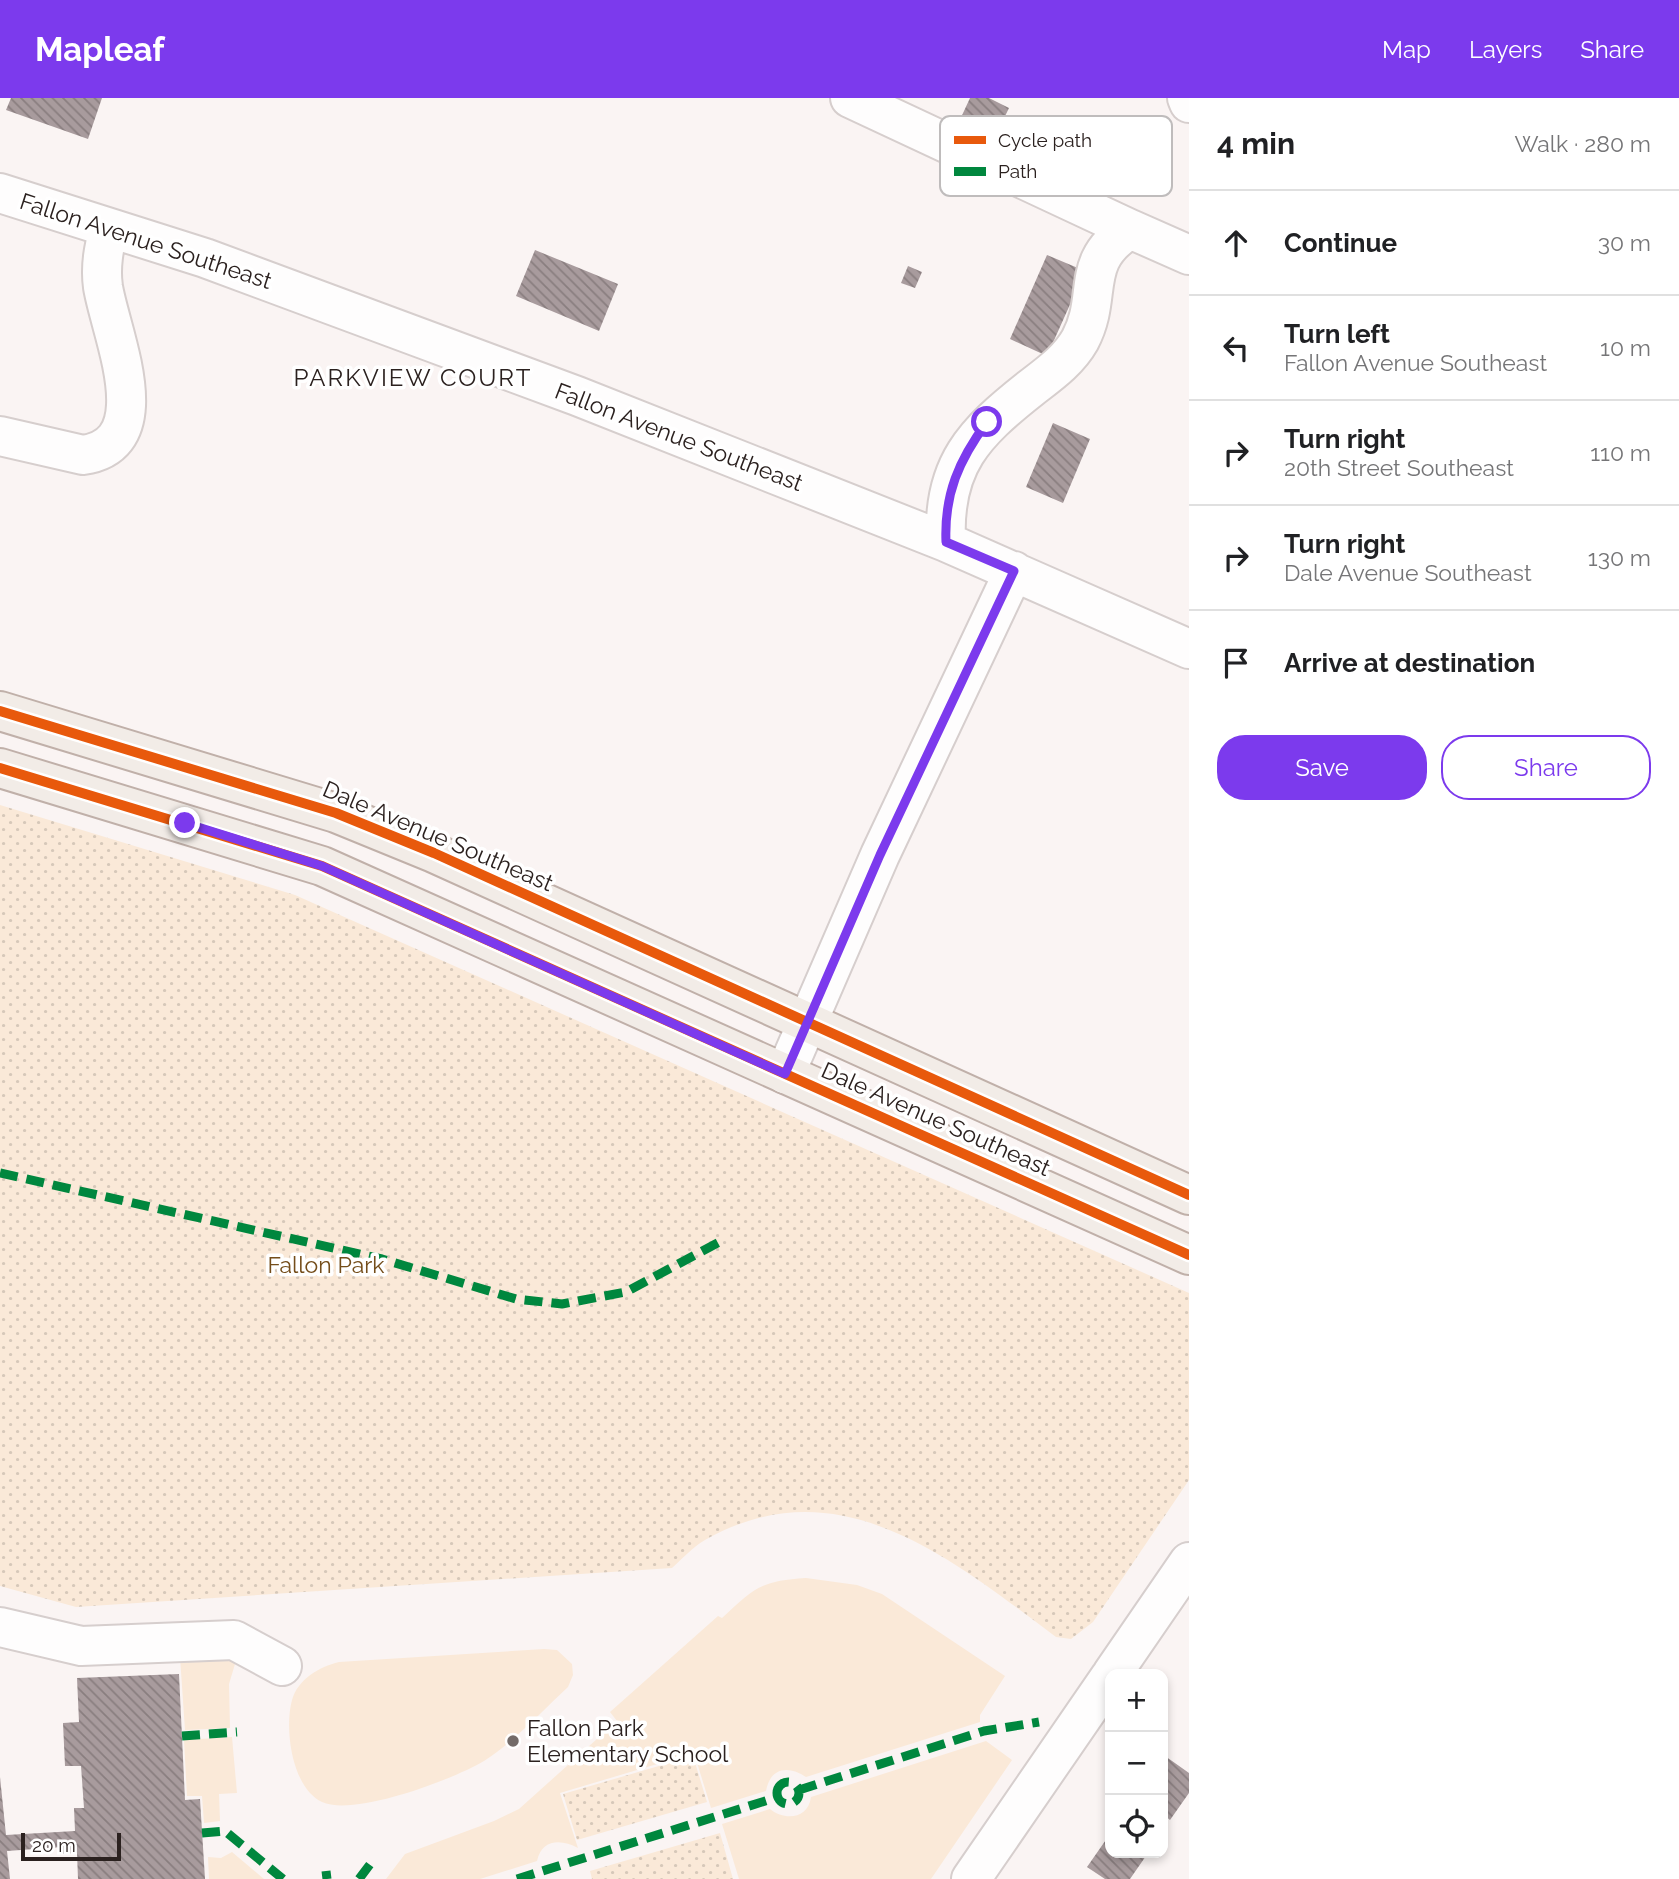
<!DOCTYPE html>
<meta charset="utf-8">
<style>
:root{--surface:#fff;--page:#f2f2f2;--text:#202124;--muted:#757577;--line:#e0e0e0;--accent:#7c3aed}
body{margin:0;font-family:Raleway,sans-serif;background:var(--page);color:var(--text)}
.controls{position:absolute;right:21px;bottom:21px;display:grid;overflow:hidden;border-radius:14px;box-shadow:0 4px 10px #0003}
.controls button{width:63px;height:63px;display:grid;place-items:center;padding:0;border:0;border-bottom:2px solid var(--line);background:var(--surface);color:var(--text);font:35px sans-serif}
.scale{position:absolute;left:21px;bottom:18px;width:100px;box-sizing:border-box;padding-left:7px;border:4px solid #2b211f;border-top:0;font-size:19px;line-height:24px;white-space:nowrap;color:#2b211f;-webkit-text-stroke:5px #fff;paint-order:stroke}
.stop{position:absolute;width:21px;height:21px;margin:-16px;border:5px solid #7c3aed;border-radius:50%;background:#fff}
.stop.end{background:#7c3aed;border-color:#fff;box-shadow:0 2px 7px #0008}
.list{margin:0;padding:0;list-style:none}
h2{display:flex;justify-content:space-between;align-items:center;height:91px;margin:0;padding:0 28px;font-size:30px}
h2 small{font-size:23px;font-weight:400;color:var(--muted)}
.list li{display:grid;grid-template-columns:46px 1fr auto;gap:21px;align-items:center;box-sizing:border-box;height:105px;padding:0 28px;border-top:2px solid var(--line)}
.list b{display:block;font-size:26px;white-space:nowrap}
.list p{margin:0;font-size:23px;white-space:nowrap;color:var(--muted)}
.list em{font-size:23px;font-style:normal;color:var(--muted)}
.actions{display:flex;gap:14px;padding:21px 28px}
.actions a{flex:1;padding:16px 0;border:2px solid var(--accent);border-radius:28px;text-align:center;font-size:24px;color:var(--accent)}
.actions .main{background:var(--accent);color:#fff}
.icon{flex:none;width:38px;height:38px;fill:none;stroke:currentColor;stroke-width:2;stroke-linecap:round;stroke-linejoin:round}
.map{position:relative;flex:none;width:1189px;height:1781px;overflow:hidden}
header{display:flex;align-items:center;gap:42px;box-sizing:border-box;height:98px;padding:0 35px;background:var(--accent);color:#fff}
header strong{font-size:33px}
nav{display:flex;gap:38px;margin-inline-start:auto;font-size:24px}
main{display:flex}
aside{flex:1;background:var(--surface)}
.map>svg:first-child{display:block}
.grass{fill:#fae9d8}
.park{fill:url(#park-dots)}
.building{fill:url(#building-back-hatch)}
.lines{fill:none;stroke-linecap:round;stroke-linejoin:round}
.minor-casing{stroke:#d6cecd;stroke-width:42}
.major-casing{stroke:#c0b0a9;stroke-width:42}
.minor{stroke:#fefdfd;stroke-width:38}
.major{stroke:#f2ece7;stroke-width:38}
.quiet{stroke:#00873e;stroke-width:9;stroke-dasharray:18 9;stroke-linecap:butt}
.cycleway-casing{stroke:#fff;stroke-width:15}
.cycleway{stroke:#e8590c;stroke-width:10}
.route{stroke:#7c3aed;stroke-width:9}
.poi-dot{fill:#736b69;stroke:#fff;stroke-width:2.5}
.labels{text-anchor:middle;stroke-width:7;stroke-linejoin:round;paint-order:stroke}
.street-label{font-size:23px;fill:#2b211f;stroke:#fff}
.park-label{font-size:23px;fill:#744d1a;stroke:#fff}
.poi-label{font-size:23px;fill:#2b211f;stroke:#fff;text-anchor:start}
.neighbourhood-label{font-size:24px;letter-spacing:2px;fill:#2b211f;stroke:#fff}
.key{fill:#fff;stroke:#bfbcbc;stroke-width:2}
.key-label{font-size:19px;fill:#2b211f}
</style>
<header>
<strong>Mapleaf</strong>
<nav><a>Map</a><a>Layers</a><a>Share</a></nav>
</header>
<main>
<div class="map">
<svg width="1189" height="1781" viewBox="0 0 1189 1781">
<defs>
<pattern id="park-dots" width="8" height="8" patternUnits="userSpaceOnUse" patternTransform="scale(1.75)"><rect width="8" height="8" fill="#fae9d8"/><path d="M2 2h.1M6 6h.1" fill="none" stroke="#d6c8b9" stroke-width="1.8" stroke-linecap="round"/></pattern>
<pattern id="building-back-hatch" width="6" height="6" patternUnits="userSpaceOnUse" patternTransform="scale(1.75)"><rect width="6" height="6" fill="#a89b9d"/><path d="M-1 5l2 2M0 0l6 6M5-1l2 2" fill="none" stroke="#897e7f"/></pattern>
</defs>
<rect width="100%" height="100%" fill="#faf4f3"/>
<path class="grass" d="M806 1480 857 1487 882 1496 1005 1578 980 1617V1624L806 1679C788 1667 770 1670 766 1693L711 1710 694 1655 560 1695 578 1750C561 1741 542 1741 537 1763L480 1781H386L405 1756 494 1723 519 1711 617 1623 610 1614 718 1518 722 1520C754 1490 760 1483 806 1480Z
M544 1551 557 1552 572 1566 573 1577 568 1589C541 1614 515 1643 484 1663 454 1681 354 1719 322 1704 292 1690 284 1631 292 1602 298 1581 319 1569 339 1564Z
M238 1556 229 1586 230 1630 185 1632 180 1559Z
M232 1639 237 1695 219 1696 220 1723 204 1725 202 1698H187L184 1642Z
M986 1643 1012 1662 931 1781H739L722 1726 770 1711C785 1723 808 1721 811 1699Z
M232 1754 264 1781H209L208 1759 221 1760Z"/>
<path class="park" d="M0 707 295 797 1189 1195V1382L1093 1524 1071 1541 1056 1539C951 1461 839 1366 705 1442 693 1449 682 1461 672 1470L76 1509 0 1488Z
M693 1658 707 1704 577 1742 563 1696Z
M720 1735 733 1781H592L590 1773Z"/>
<path class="building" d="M11 0H102L88 41 6 12Z
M970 0H989L1009 10 993 43 958 26Z
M535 152 618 186 599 233 516 198Z
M1047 157 1085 173 1047 258 1010 241Z
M908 168 922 174 915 190 901 185Z
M1053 325 1090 341 1063 405 1026 389Z
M179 1576 185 1702 200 1701 205 1781H78L77 1755 63 1756V1749L7 1753 10 1781H0V1679L6 1737 75 1733 74 1710H84L81 1668H65L63 1625 79 1624 77 1580Z
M1165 1658 1189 1675V1695L1170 1722 1163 1716Z
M1110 1736V1755H1148L1130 1781H1105L1087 1769Z"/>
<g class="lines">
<defs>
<path id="minor" d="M850 0 1130 131
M1187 0 1189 5
M0 95 205 160 577 298 946 444 1189 551
M0 338 83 357C161 346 111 237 103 189 100 168 104 149 109 130
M946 444C942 367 974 335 1031 290 1049 276 1068 263 1080 242 1104 197 1078 164 1130 131L1189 157
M785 976 880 757 1014 473
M0 1529 81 1548 234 1542 282 1568
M1112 1576 1189 1464
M971 1781 1110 1579"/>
<path id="major" d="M0 613 336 715 434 755 1189 1097
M0 670 322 768 1189 1157"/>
</defs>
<use href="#minor" class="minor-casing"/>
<use href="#major" class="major-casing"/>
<use href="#minor" class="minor"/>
<use href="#major" class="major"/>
<path class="quiet" d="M0 1075 382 1161 516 1201 562 1206 626 1194 723 1142
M182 1638 237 1634
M777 1695a11 11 0 1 1 22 0a11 11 0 1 1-22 0Z
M799 1692 984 1633 1039 1624
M202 1735 225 1733 283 1781
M326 1773 327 1781
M359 1781 371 1765
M517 1781 778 1699"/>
<defs>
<path id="cycleway" d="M0 613 336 715 434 755 1189 1097
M0 670 322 768 1189 1157"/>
</defs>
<use href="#cycleway" class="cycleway-casing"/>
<use href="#cycleway" class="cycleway"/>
</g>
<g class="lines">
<path class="route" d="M185 725 322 768 785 976 880 757 1014 473 946 444C944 396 959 362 987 324"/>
</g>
<circle class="poi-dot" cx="513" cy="1643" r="7"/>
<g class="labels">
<g class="street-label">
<text transform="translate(146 143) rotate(18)" y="8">Fallon Avenue Southeast</text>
<text transform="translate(679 339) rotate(21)" y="8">Fallon Avenue Southeast</text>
<text transform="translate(438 738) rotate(23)" y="8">Dale Avenue Southeast</text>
<text transform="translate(936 1021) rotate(24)" y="8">Dale Avenue Southeast</text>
</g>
<g class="park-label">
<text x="326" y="1175">Fallon Park</text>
</g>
<g class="poi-label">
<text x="527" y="1638">Fallon Park<tspan x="527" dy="26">Elementary School</tspan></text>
</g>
<g class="neighbourhood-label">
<text x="413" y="288">PARKVIEW COURT</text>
</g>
</g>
<rect x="940" y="18" width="232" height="80" rx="10" class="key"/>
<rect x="954" y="38" width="32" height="8" fill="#e8590c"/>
<rect x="954" y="69" width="32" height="9" fill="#00873e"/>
<g class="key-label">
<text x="998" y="49">Cycle path</text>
<text x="998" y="80">Path</text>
</g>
</svg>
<div class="controls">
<button>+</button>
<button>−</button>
<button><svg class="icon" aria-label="locate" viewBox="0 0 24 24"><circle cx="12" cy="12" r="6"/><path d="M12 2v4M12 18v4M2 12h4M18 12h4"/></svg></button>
</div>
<div class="scale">20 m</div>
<div class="stop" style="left:987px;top:324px"></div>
<div class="stop end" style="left:185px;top:725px"></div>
</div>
<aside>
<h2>4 min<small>Walk · 280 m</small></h2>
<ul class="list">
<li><svg class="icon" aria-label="ahead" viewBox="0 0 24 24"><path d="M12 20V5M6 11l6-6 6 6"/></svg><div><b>Continue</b></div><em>30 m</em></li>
<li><svg class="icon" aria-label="left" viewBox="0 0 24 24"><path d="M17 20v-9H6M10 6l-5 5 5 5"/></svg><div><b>Turn left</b><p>Fallon Avenue Southeast</p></div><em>10 m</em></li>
<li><svg class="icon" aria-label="right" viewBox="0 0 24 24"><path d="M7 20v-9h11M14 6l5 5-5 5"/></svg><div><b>Turn right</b><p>20th Street Southeast</p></div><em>110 m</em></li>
<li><svg class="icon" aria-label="right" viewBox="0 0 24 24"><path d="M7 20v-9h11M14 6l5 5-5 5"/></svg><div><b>Turn right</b><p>Dale Avenue Southeast</p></div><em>130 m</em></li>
<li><svg class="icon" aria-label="arrive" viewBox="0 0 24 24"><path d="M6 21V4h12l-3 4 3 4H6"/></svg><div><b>Arrive at destination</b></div></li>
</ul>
<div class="actions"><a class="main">Save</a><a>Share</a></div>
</aside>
</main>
